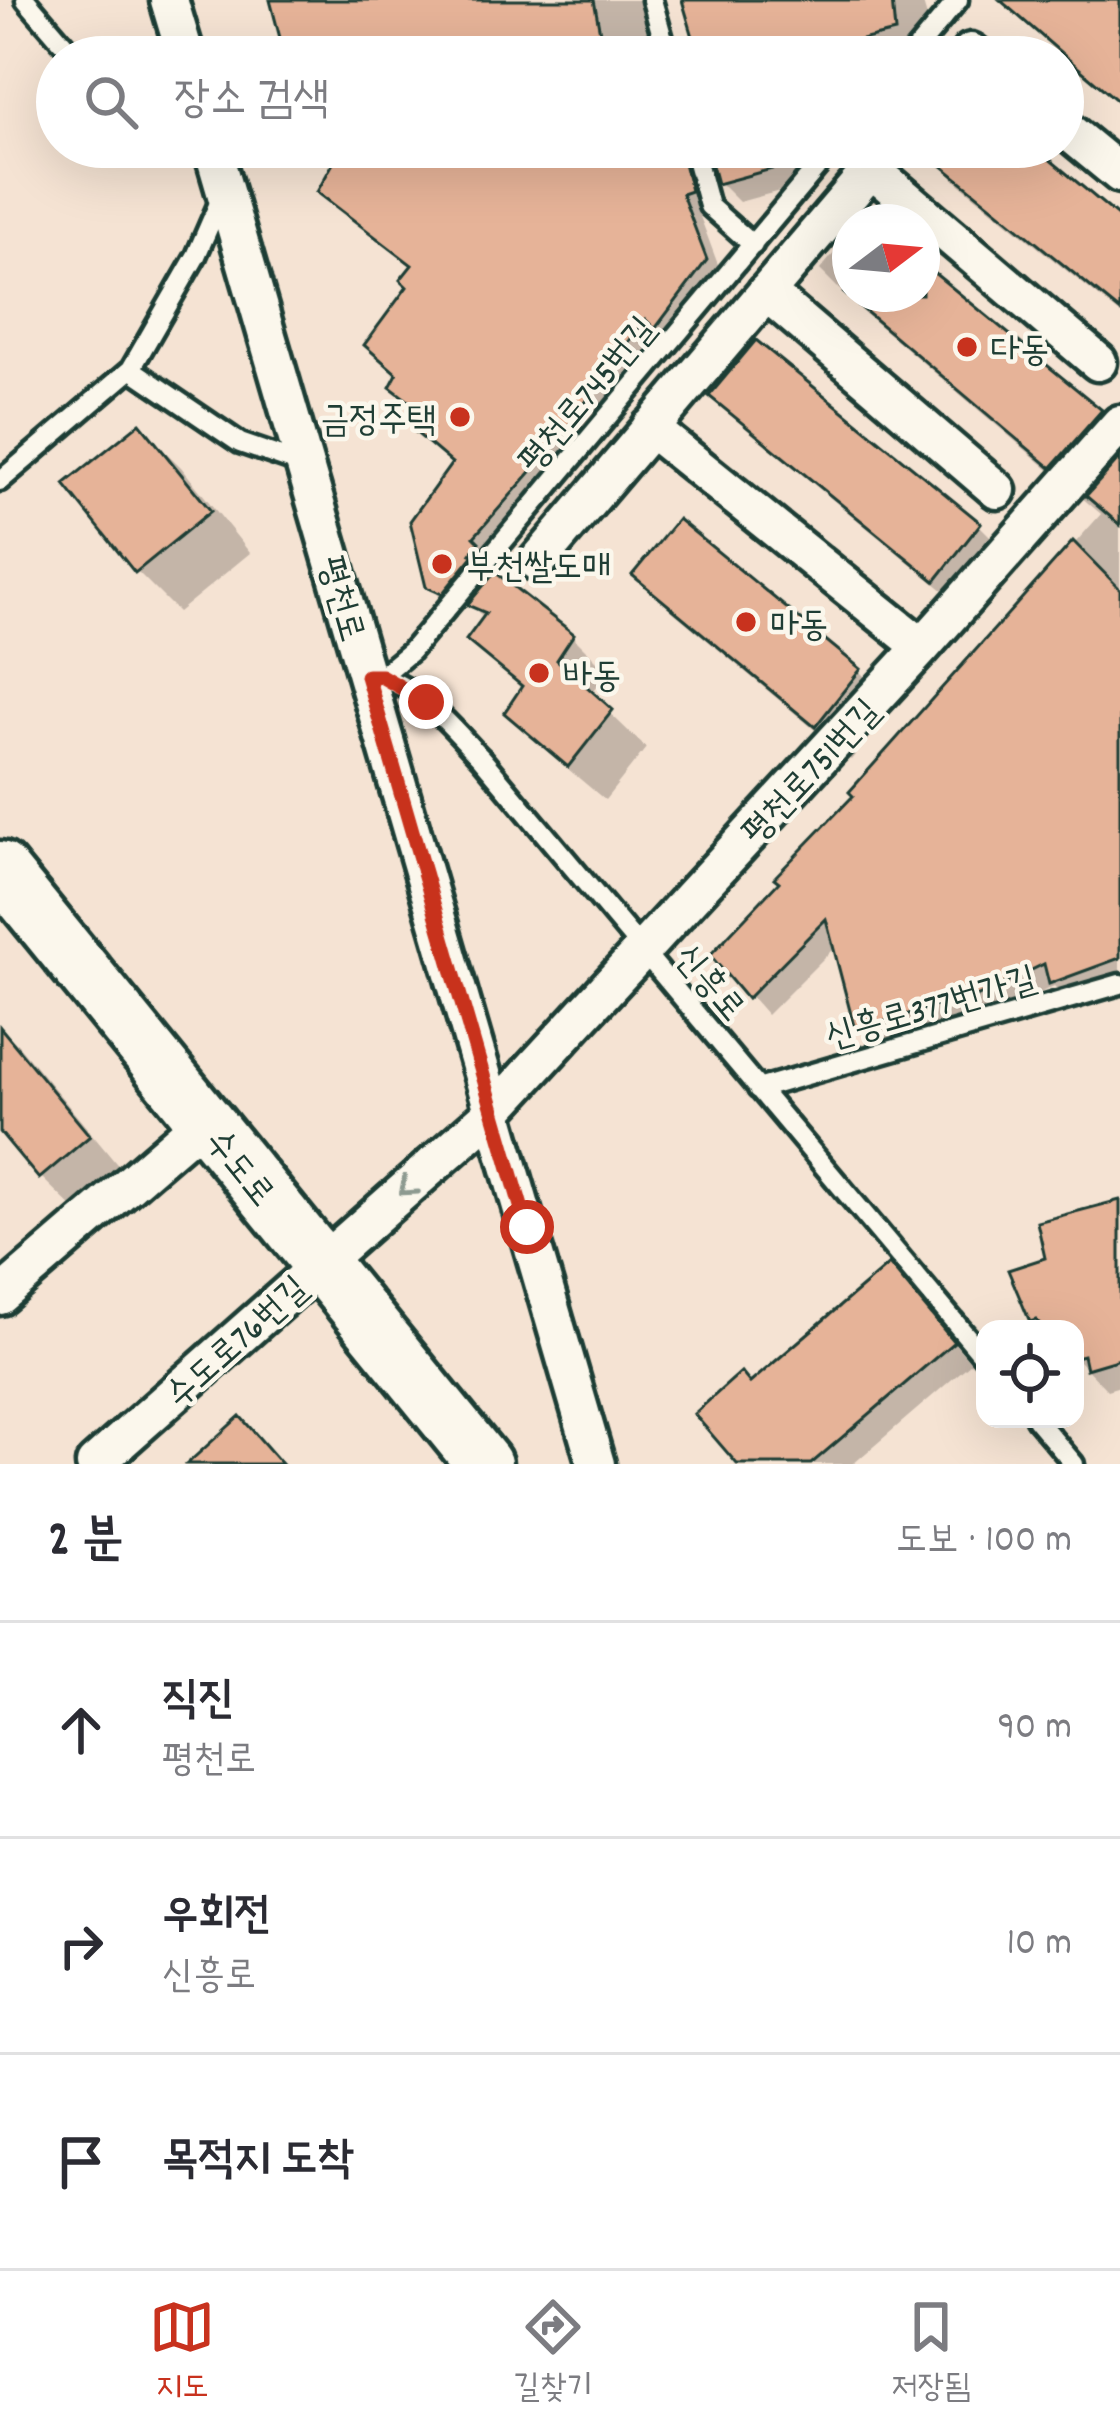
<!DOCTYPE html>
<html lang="ko">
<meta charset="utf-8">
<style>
:root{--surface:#fff;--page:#f7f7f7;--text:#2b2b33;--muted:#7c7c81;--line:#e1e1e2;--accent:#c8321e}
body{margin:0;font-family:Dekko,"Poor Story",sans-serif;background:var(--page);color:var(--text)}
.controls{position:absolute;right:36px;bottom:36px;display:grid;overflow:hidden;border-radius:24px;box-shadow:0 12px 48px #0002}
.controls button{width:108px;height:108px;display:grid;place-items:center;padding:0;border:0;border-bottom:3px solid var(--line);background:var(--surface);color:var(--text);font:60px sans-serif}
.compass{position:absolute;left:832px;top:204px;width:108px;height:108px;border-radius:50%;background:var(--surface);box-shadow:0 12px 48px #0002;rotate:74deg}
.stop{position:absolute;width:36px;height:36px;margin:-27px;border:9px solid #c8321e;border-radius:50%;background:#fff}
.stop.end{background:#c8321e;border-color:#fff;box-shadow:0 3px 12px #0008}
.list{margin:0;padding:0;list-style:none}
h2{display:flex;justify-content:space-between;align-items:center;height:156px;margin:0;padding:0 48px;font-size:51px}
h2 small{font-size:39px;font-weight:400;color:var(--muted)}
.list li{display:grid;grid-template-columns:78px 1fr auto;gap:36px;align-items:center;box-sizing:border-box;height:216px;padding:0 48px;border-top:3px solid var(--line)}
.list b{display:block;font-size:45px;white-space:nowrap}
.list p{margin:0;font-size:39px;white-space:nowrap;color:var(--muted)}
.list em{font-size:39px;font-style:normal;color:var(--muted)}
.icon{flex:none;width:66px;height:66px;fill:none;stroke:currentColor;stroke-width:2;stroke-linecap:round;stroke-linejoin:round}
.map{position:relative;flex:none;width:1120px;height:1464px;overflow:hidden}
.search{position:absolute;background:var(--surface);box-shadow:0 12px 48px #0002;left:36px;right:36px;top:36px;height:132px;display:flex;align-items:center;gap:30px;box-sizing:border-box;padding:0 42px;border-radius:66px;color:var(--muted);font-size:45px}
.sheet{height:804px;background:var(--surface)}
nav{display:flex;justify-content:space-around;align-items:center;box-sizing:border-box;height:168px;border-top:3px solid var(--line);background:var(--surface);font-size:33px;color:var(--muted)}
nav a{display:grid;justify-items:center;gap:6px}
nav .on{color:var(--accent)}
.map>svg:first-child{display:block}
.shadow{fill:#0003}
.building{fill:#e6b398;stroke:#1f3d34;stroke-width:3}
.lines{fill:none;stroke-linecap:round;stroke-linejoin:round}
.lane-casing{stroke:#1f3d34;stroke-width:27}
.street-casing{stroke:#1f3d34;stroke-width:45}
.secondary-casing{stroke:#1f3d34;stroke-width:63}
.lane{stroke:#fbf7ec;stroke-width:18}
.street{stroke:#fbf7ec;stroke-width:36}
.secondary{stroke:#fbf7ec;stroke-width:54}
.oneway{stroke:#8d9a90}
.route{stroke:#c8321e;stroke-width:15}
.poi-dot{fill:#c8321e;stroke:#fbf7ec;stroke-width:4.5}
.labels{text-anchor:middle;stroke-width:9;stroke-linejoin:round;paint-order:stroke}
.poi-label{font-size:36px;fill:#1f3d34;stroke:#fbf7ec;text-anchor:start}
.street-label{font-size:36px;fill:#1f3d34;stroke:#fbf7ec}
</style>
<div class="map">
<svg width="1120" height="1464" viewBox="0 0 1120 1464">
<rect width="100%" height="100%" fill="#f5e3d3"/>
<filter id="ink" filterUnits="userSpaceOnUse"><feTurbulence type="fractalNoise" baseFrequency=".00833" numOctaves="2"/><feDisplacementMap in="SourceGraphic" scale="24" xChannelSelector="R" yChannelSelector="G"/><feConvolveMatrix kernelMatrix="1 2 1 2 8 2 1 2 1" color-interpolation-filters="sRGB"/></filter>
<g filter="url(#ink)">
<path class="shadow" d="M272 0H649L659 35 616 46 617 55 612 57H288Z
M681 0H922L931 30 911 36 912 50 884 57H702L693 27 686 20Z
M330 147H581L585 158 647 147H689L707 209 698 211 723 278 674 344 664 334 574 460 487 573 572 636 607 671 591 695 646 748 605 800 543 748 508 712 523 690 470 640 485 619 467 601 460 609 447 604 429 585 454 464 428 416 394 386 400 375 414 267 339 209 321 192 336 164Z
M710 147H819L809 150 815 169 789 183 791 188 739 202 720 183Z
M923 147H1030L1120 221V314L955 180Z
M850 234V294H922V267L1089 403 1120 434 1116 448 1120 452V982L1070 1001 1054 986 991 1017 876 1047 858 1029 836 946 767 1015 714 955 857 796 853 792 1101 514 855 305 820 270Z
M714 396 979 525 1014 560 972 614 749 431Z
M140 427 181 467 250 553 178 612 137 571Z
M636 575 859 671 894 706 851 760 671 610Z
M0 1027 19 1046 130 1180 84 1219 41 1177 0 1127Z
M1120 1207V1386L1107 1390 1075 1357V1329H1041L1032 1320 1049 1260Z
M908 1288 971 1363 853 1464H741L751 1387Z"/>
<path class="building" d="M270 0H594L601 38 534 57H485L481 46 441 57H285Z
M682 0H892L895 32 844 44 847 57H699Z
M1000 0H1120V103L1075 65Z
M342 147H572L575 156 629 147H680L691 191 682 194 707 260 655 329 645 319 557 442 474 537 479 542 471 554 474 555 442 594 426 587 410 521 452 463 413 430 426 414 390 387 397 374 364 345 407 287 400 280 412 265 317 192Z
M707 147H811L812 152 805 160 717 184Z
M919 147H1035L1120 218V311Z
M922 263 1102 410 1051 468 845 294H922Z
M756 340 981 523 935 581 709 396Z
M140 423 211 511 135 573 64 484Z
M1120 458V525L1086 496Z
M678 519 861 669 815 727 632 575Z
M1073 541 1120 589V958L1049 984 1044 964 970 1000 969 996 855 1030 826 919 747 999 710 955 779 882 774 878 853 796 849 792Z
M495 572 574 634 557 660 613 710 568 767 504 713 522 686 466 640 486 613 467 605Z
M0 1027 90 1136 39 1179 0 1132Z
M1120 1200V1359L1086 1369 1083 1355 1075 1357V1329H1045L1036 1320 1030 1322 1008 1270 1045 1258 1037 1222Z
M889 1264 954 1342 811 1464H737L694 1414 741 1372 750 1383Z
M240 1416 282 1464H187Z"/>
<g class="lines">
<defs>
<path id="lane" d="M26 0 75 57
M652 0 668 57
M910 57 958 0
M693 147 709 206 753 245
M131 369 240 443 304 465
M0 481 131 369 196 256 223 194
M367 676C414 678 451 727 481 758L985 1358
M381 676 411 651 834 147
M758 1089 1120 984
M1036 1419 1074 1464"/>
<path id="street" d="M169 0 186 57
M967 57 971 52 977 57
M1063 127 1120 174
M212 147 596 1464
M871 169 1098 362
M766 292 997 490
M650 428 922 647
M537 562 890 147
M0 1296 204 1120
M95 1464 493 1112 922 647 1120 424"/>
<path id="secondary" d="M0 869 484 1464"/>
</defs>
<use href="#lane" class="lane-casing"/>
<use href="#street" class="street-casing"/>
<use href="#secondary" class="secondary-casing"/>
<use href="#lane" class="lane"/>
<use href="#street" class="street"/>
<use href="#secondary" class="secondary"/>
</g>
<defs><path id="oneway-chevron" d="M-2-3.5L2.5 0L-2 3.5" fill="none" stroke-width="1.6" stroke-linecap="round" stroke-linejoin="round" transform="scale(3)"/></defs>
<use class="oneway" href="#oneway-chevron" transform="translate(407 1188) rotate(139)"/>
</g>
<g class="lines" filter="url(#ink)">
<path class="route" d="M426 702 381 676H367L527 1227"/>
</g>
<g class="poi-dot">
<circle cx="967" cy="347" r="12"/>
<circle cx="460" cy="417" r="12"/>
<circle cx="442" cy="564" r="12"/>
<circle cx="746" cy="622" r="12"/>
<circle cx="539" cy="673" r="12"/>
</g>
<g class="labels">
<g class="poi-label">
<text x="991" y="360">다동</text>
<text x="436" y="430" text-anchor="end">금정주택</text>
<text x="466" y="577">부천쌀도매</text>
<text x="770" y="635">마동</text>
<text x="563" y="686">바동</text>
</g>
<g class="street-label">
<text transform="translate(585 393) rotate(-50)" y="13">평천로745번길</text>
<text transform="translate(344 598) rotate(74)" y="13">평천로</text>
<text transform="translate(809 770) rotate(-47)" y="13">평천로751번길</text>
<text transform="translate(712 981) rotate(50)" y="13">신흥로</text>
<text transform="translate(930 1005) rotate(-16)" y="13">신흥로377번가길</text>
<text transform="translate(242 1166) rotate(51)" y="13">수도로</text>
<text transform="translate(235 1340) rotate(-42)" y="13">수도로76번길</text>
</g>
</g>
</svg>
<div class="controls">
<button><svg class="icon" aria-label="locate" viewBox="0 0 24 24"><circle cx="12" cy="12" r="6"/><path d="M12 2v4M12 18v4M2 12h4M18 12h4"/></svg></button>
</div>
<svg class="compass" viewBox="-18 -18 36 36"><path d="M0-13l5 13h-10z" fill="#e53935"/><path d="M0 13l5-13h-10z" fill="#7c7c81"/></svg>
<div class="stop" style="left:527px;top:1227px"></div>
<div class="stop end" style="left:426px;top:702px"></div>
<div class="search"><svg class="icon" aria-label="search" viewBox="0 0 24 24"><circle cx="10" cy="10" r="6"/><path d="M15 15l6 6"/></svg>장소 검색</div>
</div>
<section class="sheet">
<h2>2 분<small>도보 · 100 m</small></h2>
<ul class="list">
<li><svg class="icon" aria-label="ahead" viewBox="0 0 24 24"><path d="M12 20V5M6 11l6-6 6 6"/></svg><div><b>직진</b><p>평천로</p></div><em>90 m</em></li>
<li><svg class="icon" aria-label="right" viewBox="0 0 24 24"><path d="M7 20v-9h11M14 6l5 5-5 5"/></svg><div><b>우회전</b><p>신흥로</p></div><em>10 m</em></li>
<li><svg class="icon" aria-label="arrive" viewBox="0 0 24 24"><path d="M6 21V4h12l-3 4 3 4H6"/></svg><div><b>목적지 도착</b></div></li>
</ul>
</section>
<nav>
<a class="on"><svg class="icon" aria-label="map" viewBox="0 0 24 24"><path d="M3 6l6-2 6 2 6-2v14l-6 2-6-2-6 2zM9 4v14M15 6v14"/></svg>지도</a>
<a><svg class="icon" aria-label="directions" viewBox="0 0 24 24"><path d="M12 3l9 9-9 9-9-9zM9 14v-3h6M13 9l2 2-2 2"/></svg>길찾기</a>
<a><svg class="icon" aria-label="saved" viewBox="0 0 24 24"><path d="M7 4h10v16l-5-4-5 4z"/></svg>저장됨</a>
</nav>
